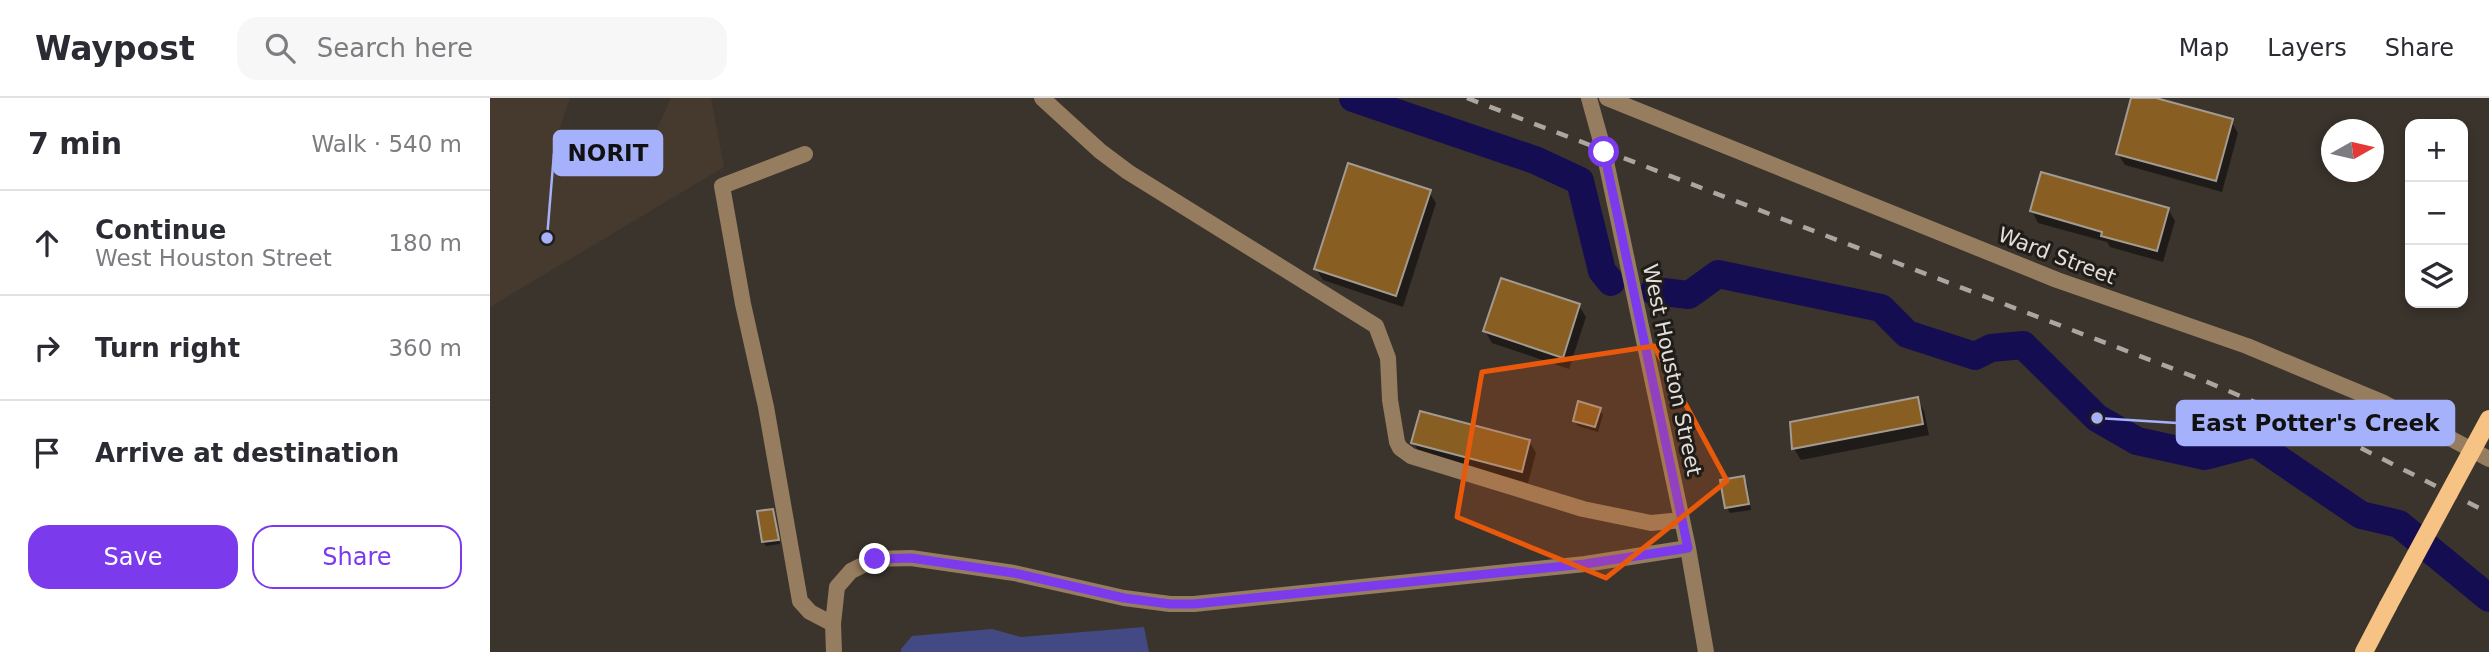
<!DOCTYPE html>
<meta charset="utf-8">
<style>
:root{--surface:#fff;--page:#f7f7f7;--text:#2b2b33;--muted:#7c7c81;--line:#e1e1e2;--accent:#7c3aed}
body{margin:0;font-family:"DejaVu Sans",sans-serif;background:var(--page);color:var(--text)}
.controls{position:absolute;right:21px;top:21px;display:grid;overflow:hidden;border-radius:14px;box-shadow:0 4px 10px #0003}
.controls button{width:63px;height:63px;display:grid;place-items:center;padding:0;border:0;border-bottom:2px solid var(--line);background:var(--surface);color:var(--text);font:35px sans-serif}
.compass{position:absolute;left:1831px;top:21px;width:63px;height:63px;border-radius:50%;background:var(--surface);box-shadow:0 4px 10px #0003;rotate:82deg}
.stop{position:absolute;width:21px;height:21px;margin:-16px;border:5px solid #7c3aed;border-radius:50%;background:#fff}
.stop.end{background:#7c3aed;border-color:#fff;box-shadow:0 2px 7px #0008}
.list{margin:0;padding:0;list-style:none}
h2{display:flex;justify-content:space-between;align-items:center;height:91px;margin:0;padding:0 28px;font-size:30px}
h2 small{font-size:23px;font-weight:400;color:var(--muted)}
.list li{display:grid;grid-template-columns:46px 1fr auto;gap:21px;align-items:center;box-sizing:border-box;height:105px;padding:0 28px;border-top:2px solid var(--line)}
.list b{display:block;font-size:26px;white-space:nowrap}
.list p{margin:0;font-size:23px;white-space:nowrap;color:var(--muted)}
.list em{font-size:23px;font-style:normal;color:var(--muted)}
.actions{display:flex;gap:14px;padding:21px 28px}
.actions a{flex:1;padding:16px 0;border:2px solid var(--accent);border-radius:21px;text-align:center;font-size:24px;color:var(--accent)}
.actions .main{background:var(--accent);color:#fff}
.icon{flex:none;width:38px;height:38px;fill:none;stroke:currentColor;stroke-width:2;stroke-linecap:round;stroke-linejoin:round}
.map{position:relative;flex:none;width:1999px;height:554px;overflow:hidden}
header{display:flex;align-items:center;gap:42px;box-sizing:border-box;height:98px;padding:0 35px;background:var(--surface);border-bottom:2px solid var(--line)}
header strong{font-size:33px}
nav{display:flex;gap:38px;margin-inline-start:auto;font-size:24px}
.search{width:490px;height:63px;background:var(--page);display:flex;align-items:center;gap:18px;box-sizing:border-box;padding:0 24px;border-radius:21px;color:var(--muted);font-size:26px}
main{display:flex}
aside{flex:1;background:var(--surface)}
.map>svg:first-child{display:block}
.built{fill:#453a2d}
.green{fill:#434982}
.shadow{fill:#0007}
.lines{fill:none;stroke-linecap:round;stroke-linejoin:round}
.river{stroke:#150d52;stroke-width:28}
.building{fill:#895e22;stroke:#a39b91;stroke-width:2}
.minor{stroke:#967d5f;stroke-width:16}
.major{stroke:#f7c384;stroke-width:18}
.rail{stroke:#aca6a1;stroke-width:4.5;stroke-dasharray:12 12;stroke-linecap:butt}
.major-bridge{stroke:#f7c384;stroke-width:18}
.route{stroke:#7c3aed;stroke-width:9}
.marked{fill:#e8590c;fill-opacity:0.2;stroke:#e8590c;stroke-width:5;stroke-linejoin:round}
.labels{text-anchor:middle;stroke-width:6;stroke-linejoin:round;paint-order:stroke}
.street-label{font-size:21px;fill:#e3ded9;stroke:#201d19}
.leader{fill:none;stroke:#a6b1fc;stroke-width:2.5}
.callout-dot{fill:#a6b1fc;stroke:#201d19;stroke-width:2.5}
.callout{fill:#a6b1fc;stroke:#a6b1fc;stroke-width:2.5}
.callout-label{font-size:23px;text-anchor:middle;font-weight:bold;fill:#111}
</style>
<header>
<strong>Waypost</strong>
<div class="search"><svg class="icon" aria-label="search" viewBox="0 0 24 24"><circle cx="10" cy="10" r="6"/><path d="M15 15l6 6"/></svg>Search here</div>
<nav><a>Map</a><a>Layers</a><a>Share</a></nav>
</header>
<main>
<aside>
<h2>7 min<small>Walk · 540 m</small></h2>
<ul class="list">
<li><svg class="icon" aria-label="ahead" viewBox="0 0 24 24"><path d="M12 20V5M6 11l6-6 6 6"/></svg><div><b>Continue</b><p>West Houston Street</p></div><em>180 m</em></li>
<li><svg class="icon" aria-label="right" viewBox="0 0 24 24"><path d="M7 20v-9h11M14 6l5 5-5 5"/></svg><div><b>Turn right</b></div><em>360 m</em></li>
<li><svg class="icon" aria-label="arrive" viewBox="0 0 24 24"><path d="M6 21V4h12l-3 4 3 4H6"/></svg><div><b>Arrive at destination</b></div></li>
</ul>
<div class="actions"><a class="main">Save</a><a>Share</a></div>
</aside>
<div class="map">
<svg width="1999" height="554" viewBox="0 0 1999 554">
<rect width="100%" height="100%" fill="#3b342d"/>
<path class="built" d="M0 0H80L66 40 148 72 181 0H221L234 69 0 209Z"/>
<path class="green" d="M654 529 659 554H411V551L422 538 502 531 531 539Z"/>
<path class="shadow" d="M1643 0H1659L1741 23 1748 35 1732 94 1635 67 1628 56Z
M939 94 946 105 913 209 833 182 826 171Z
M1678 111 1685 123 1673 164 1620 149 1617 144 1548 125 1542 113Z
M1089 208 1096 219 1079 271 1002 245 995 233Z
M1427 301 1434 313 1439 337 1311 362 1304 351Z
M1110 312 1113 317 1108 334 1088 328 1085 323Z
M1039 343 1046 355 1038 385 930 356 923 344Z
M1253 380 1257 385 1261 412 1240 415 1237 410 1232 383Z
M282 413 290 446 276 448 273 444Z"/>
<g class="lines">
<path class="river" d="M863 0 1045 62 1090 83 1112 173 1121 184
M1164 193 1199 197 1228 176 1391 210 1417 236 1485 258 1501 250 1533 247 1607 320 1647 343 1715 358 1765 345 1871 417 1909 426 1999 500"/>
</g>
<path class="building" d="M1641 0H1666L1743 21 1726 83 1626 56Z
M858 65 941 92 906 198 824 171Z
M1551 74 1679 110 1667 153 1611 138 1612 134 1540 113Z
M1011 180 1090 206 1073 260 993 233Z
M1428 299 1433 326 1302 351 1300 324Z
M1088 303 1111 310 1105 329 1083 323Z
M930 313 1040 342 1032 374 921 345Z
M1254 378 1259 406 1235 410 1230 382Z
M283 411 289 442 272 444 267 413Z"/>
<g class="lines">
<path class="minor" d="M552 0 610 53 638 74 886 228 898 260 900 302 907 344 910 350 921 358 1093 411 1161 425 1192 422
M1099 0 1114 54 1198 450 1216 554
M1117 0 1567 182 1757 248 1894 305 1999 361
M315 56 232 88 253 206 276 309 310 503 320 514 343 526
M344 554 343 526 347 489 361 473 385 461 421 460 524 475 634 500 680 506H704L1095 466 1198 450"/>
<path class="major" d="M1874 554 1898 508"/>
<path class="rail" d="M977 0 1715 283 1861 345 1999 415"/>
<path class="major-bridge" d="M1898 508 1999 321"/>
</g>
<g class="lines">
<path class="route" d="M385 461 421 460 524 475 634 500 680 506H704L1095 466 1198 450 1114 54"/>
</g>
<path class="marked" d="M1164 248 1237 383 1116 480 967 419 992 274Z"/>
<g class="labels">
<g class="street-label">
<text transform="translate(1567 158) rotate(21)" y="7">Ward Street</text>
<text transform="translate(1182 272) rotate(78)" y="7">West Houston Street</text>
</g>
</g>
<path class="leader" d="M57 140L64 55M1607 320L1687 325"/>
<g class="callout-dot">
<circle cx="57" cy="140" r="7"/>
<circle cx="1607" cy="320" r="7"/>
</g>
<g class="callout">
<rect x="64" y="33" width="108" height="44" rx="7"/>
<rect x="1687" y="303" width="277" height="44" rx="7"/>
</g>
<g class="callout-label">
<text x="118" y="63">NORIT</text>
<text x="1825" y="333">East Potter's Creek</text>
</g>
</svg>
<div class="controls">
<button>+</button>
<button>−</button>
<button><svg class="icon" aria-label="layers" viewBox="0 0 24 24"><path d="M12 4l9 5-9 5-9-5zM3 14l9 5 9-5"/></svg></button>
</div>
<svg class="compass" viewBox="-18 -18 36 36"><path d="M0-13l5 13h-10z" fill="#e53935"/><path d="M0 13l5-13h-10z" fill="#7c7c81"/></svg>
<div class="stop" style="left:1114px;top:54px"></div>
<div class="stop end" style="left:385px;top:461px"></div>
</div>
</main>
